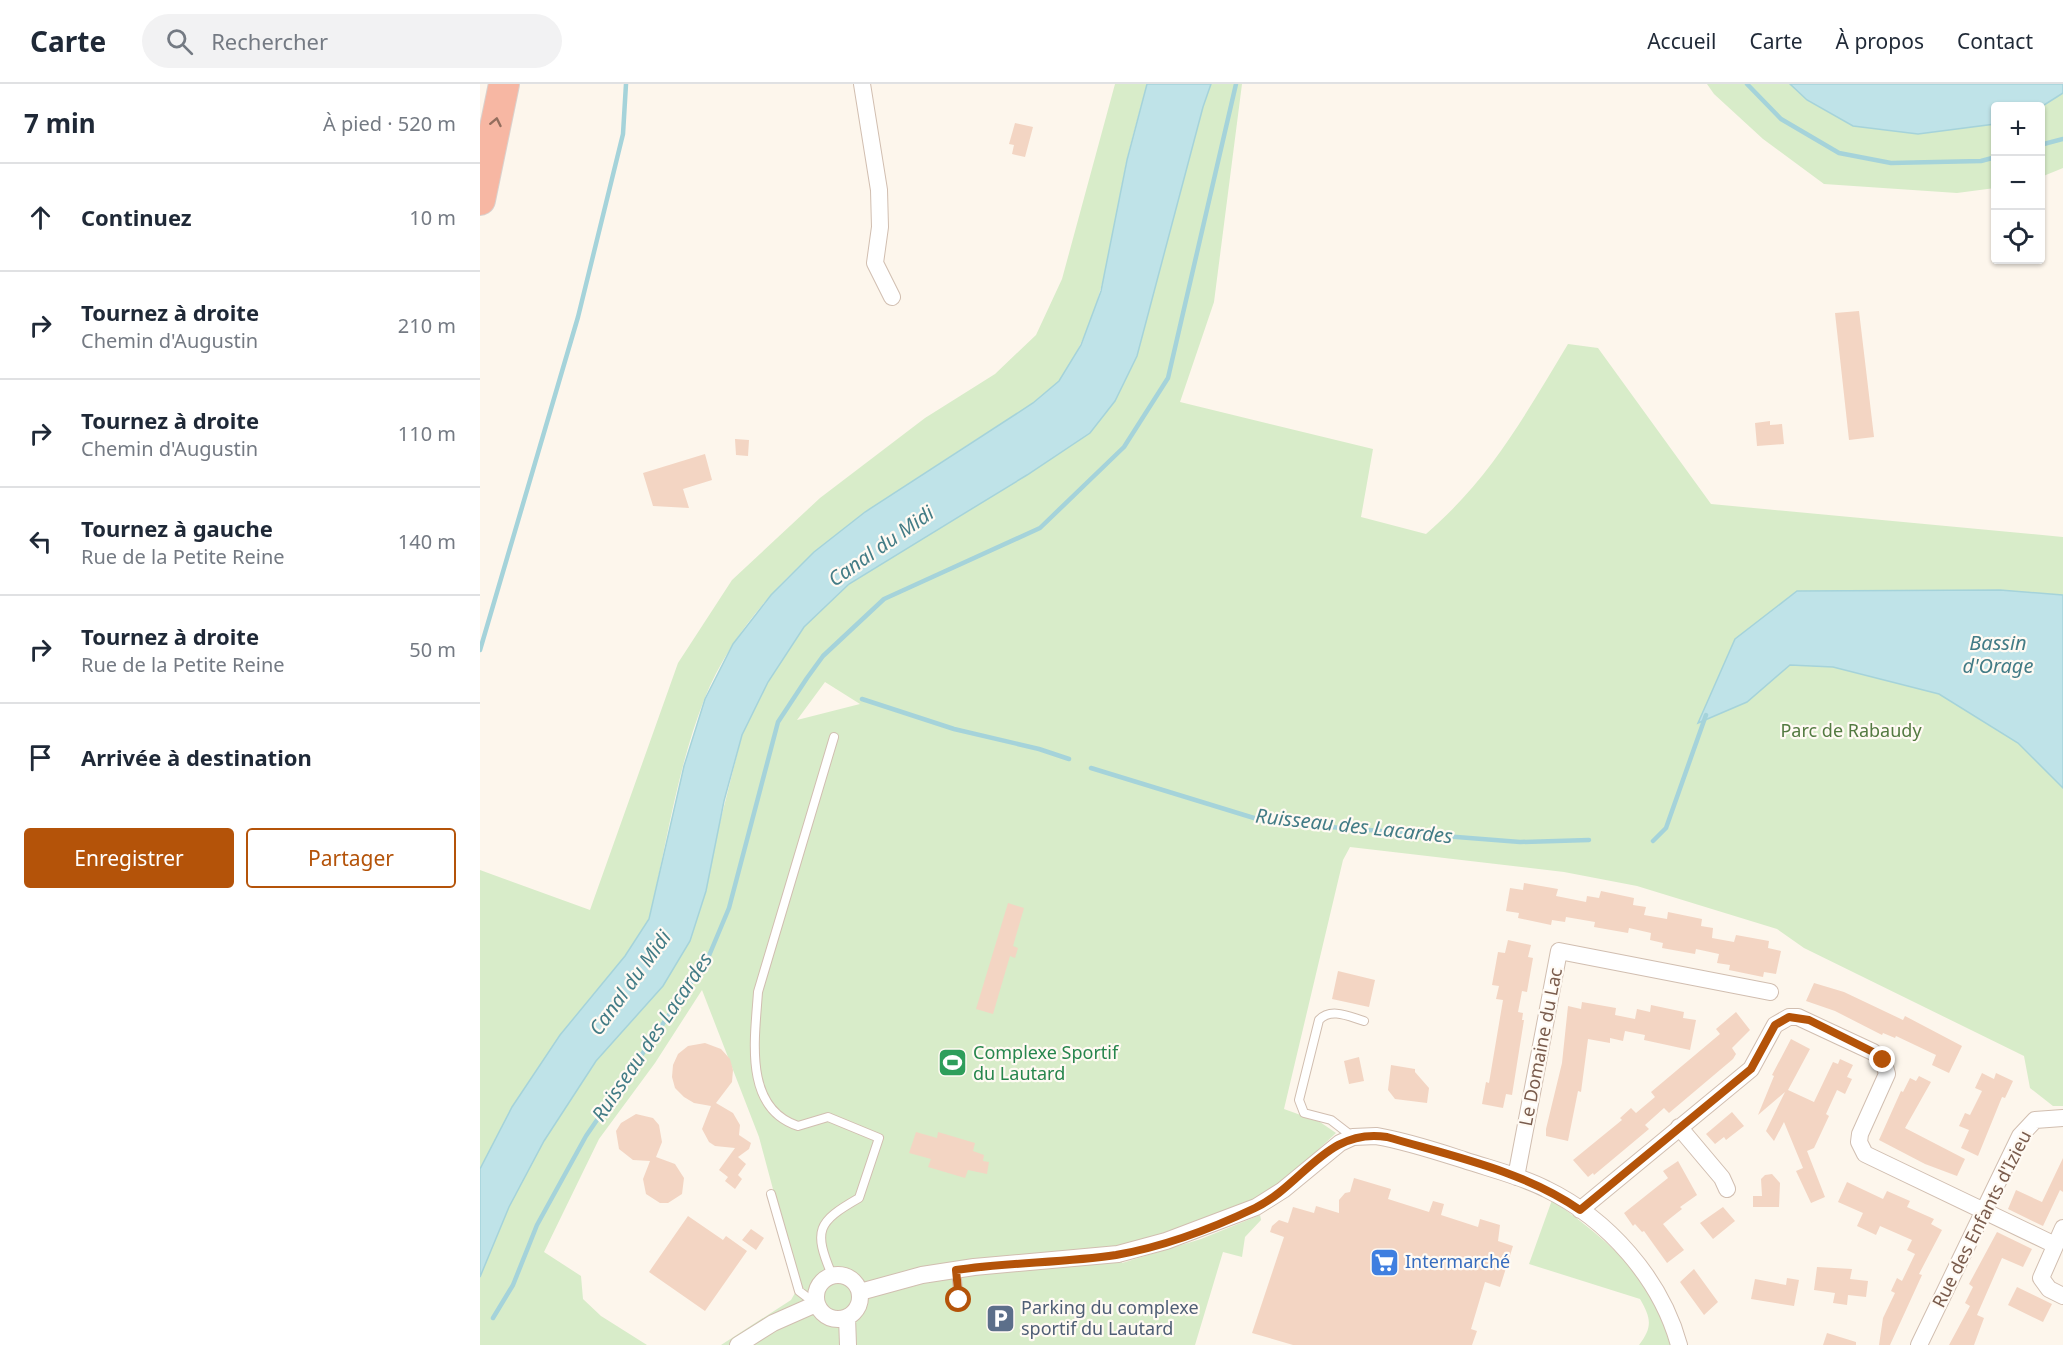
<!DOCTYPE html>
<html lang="fr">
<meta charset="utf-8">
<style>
:root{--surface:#fff;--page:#f2f2f3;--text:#1f2937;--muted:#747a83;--line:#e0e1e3;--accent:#b45309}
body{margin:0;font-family:"Noto Sans",sans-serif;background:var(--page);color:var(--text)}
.controls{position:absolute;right:18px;top:18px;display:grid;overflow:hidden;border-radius:6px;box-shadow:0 2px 4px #0004}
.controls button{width:54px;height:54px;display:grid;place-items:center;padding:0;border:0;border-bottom:2px solid var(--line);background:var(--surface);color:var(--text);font:30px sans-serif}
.stop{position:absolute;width:18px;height:18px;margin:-14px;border:4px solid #b45309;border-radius:50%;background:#fff}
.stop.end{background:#b45309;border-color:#fff;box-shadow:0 2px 6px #0008}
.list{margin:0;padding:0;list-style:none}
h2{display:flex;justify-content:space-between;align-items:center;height:78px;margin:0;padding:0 24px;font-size:26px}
h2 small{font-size:20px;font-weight:400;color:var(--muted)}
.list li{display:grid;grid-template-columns:39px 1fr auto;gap:18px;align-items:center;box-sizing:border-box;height:108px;padding:0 24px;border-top:2px solid var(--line)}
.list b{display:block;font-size:22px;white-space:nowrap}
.list p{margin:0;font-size:20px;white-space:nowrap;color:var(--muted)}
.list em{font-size:20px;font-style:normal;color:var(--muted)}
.actions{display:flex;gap:12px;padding:18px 24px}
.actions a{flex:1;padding:14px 0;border:2px solid var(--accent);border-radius:6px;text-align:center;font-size:21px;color:var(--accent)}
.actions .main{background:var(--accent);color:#fff}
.icon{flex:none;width:33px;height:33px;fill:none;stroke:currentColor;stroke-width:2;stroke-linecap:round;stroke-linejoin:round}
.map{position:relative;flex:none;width:1583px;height:1261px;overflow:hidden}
header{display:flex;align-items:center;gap:36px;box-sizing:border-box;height:84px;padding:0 30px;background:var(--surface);border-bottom:2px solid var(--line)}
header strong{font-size:28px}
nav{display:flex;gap:33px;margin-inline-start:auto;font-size:21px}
.search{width:420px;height:54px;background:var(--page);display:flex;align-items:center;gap:15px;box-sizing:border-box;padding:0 21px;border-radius:33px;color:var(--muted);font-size:22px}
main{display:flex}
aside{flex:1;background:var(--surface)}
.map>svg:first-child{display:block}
.green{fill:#d8ecc9;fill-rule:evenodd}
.water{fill:#bfe3e8;stroke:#a5d3da;stroke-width:1.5}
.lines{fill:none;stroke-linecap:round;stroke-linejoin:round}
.stream{stroke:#a5d3da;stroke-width:4.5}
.building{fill:#f3d5c3}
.service-casing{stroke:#d1beb0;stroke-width:10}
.minor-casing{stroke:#d1beb0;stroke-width:18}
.motorway-casing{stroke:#dad1cd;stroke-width:32}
.service{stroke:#fff;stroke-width:8}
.minor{stroke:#fff;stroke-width:16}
.motorway{stroke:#f7b7a3;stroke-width:30}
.oneway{stroke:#936e5e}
.route{stroke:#b45309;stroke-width:8}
.labels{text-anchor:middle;stroke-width:4.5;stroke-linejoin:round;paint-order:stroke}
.park-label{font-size:18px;fill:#537a41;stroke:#fffaf3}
.street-label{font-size:18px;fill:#7a5c4d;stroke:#fffaf3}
.leisure-label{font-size:18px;fill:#27864d;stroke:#fffaf3;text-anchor:start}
.shop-label{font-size:18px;fill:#366cbe;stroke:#fffaf3;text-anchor:start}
.service-label{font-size:18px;fill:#4e5e75;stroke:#fffaf3;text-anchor:start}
.water-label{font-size:20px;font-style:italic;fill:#437c86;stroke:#fffaf3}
</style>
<header>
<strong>Carte</strong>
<div class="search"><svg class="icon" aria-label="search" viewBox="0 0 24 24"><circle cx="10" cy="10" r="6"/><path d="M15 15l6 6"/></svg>Rechercher</div>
<nav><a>Accueil</a><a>Carte</a><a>À propos</a><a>Contact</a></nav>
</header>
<main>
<aside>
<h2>7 min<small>À pied · 520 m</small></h2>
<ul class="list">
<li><svg class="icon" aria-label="ahead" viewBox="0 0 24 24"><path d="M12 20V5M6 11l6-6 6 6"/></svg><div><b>Continuez</b></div><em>10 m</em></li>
<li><svg class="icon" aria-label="right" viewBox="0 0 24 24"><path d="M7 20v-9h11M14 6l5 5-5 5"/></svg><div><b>Tournez à droite</b><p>Chemin d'Augustin</p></div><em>210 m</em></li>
<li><svg class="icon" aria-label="right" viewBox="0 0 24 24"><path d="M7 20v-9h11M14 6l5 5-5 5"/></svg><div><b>Tournez à droite</b><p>Chemin d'Augustin</p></div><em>110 m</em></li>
<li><svg class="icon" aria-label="left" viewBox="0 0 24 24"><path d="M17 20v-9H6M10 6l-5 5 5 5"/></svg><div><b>Tournez à gauche</b><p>Rue de la Petite Reine</p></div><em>140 m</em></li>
<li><svg class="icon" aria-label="right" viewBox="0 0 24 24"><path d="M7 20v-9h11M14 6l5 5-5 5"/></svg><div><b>Tournez à droite</b><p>Rue de la Petite Reine</p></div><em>50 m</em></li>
<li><svg class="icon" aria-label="arrive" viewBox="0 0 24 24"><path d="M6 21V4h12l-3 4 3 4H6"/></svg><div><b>Arrivée à destination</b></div></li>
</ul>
<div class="actions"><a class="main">Enregistrer</a><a>Partager</a></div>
</aside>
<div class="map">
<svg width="1583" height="1261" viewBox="0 0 1583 1261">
<rect width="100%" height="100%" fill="#fdf6ec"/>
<path class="green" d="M635 0H667C660 26 652 53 646 79 631 152 625 231 581 294 565 317 534 331 511 346 482 364 454 383 425 402 342 456 262 521 224 616 197 685 186 763 169 835L155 857 193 884 210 857 262 651 288 598 324 543 369 500 547 391 610 349 635 317 657 272 723 23 731 0H762L734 218 700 318 893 365 881 433 946 450C1011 394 1045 331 1088 260L1118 264 1231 420 1583 453V1022H1573L1550 1004 1544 972 1324 864 1297 845 1157 802 1084 788 870 763 863 776 804 1025 840 1038 856 1049C836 1067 816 1089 794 1105 750 1136 690 1148 639 1163L642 1179 721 1155 780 1131 781 1136 765 1153 762 1173 743 1168 715 1261H241L311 1216 319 1202 279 1053 222 906 175 979 119 1055 64 1168 101 1192 103 1215 121 1232 167 1261H0V786L110 826 198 579 252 496 340 414 445 334 515 290 556 251 582 195ZM345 598 380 620 317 636Z
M1227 0H1310L1327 16 1373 42 1438 50 1515 40V104L1477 109 1344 100 1283 55 1234 10Z
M1583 9V84L1561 93 1560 23Z
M1072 1116C1115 1147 1189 1203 1190 1261H1159C1173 1243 1171 1234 1160 1215L1049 1180Z"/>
<path class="water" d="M667 0H731L723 23 657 272 635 317 610 349 547 391 369 500 324 543 288 598 262 651 244 717 226 807 210 857 183 902 116 977 64 1057 29 1123 0 1193V1085L32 1023 80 951 145 872 169 835 204 682 225 615 253 560 291 511 334 468 385 428 553 319 579 297 601 261 621 207 647 76Z
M1310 0H1583V9L1561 23 1516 22 1515 40 1438 50 1373 42 1327 16Z
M1520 506 1583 511V704L1538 659 1459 610 1353 583 1310 581 1267 618 1218 639 1255 555 1317 507Z"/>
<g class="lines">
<path class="stream" d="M1267 0 1301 35 1359 69 1411 79 1501 77 1516 73
M1560 61 1583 55
M0 566 98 233 143 50 146 0
M382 615 474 645 559 665 589 675
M611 684 787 738 1040 758 1109 756
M1173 757 1186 744 1226 631
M13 1234 33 1201 57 1141 106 1052 228 874 249 824 298 638 327 594 343 572 404 515 560 444 644 363 688 294 756 0"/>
</g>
<path class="building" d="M535 39 553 43 545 73 532 70 534 61 529 60Z
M1379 227 1394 353 1369 356 1355 229Z
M1290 337V341L1302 340 1304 360 1277 362 1275 339Z
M255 355 269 356 268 372 256 371Z
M225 370 232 396 203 405 209 424 173 422 163 389Z
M1044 799 1078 805 1076 812 1106 818 1107 812 1119 814 1121 807 1154 814 1153 821 1166 823 1164 831 1187 835 1188 828 1222 835 1221 842 1233 844 1232 854 1254 858 1256 851 1289 857 1288 864 1301 867 1296 890 1284 888 1283 893 1249 886 1250 881 1237 879 1239 870 1216 865 1215 870 1182 864 1183 859 1170 856 1171 849 1149 844 1148 849 1114 843 1115 838 1086 833 1085 838 1072 836 1071 841 1038 834 1039 829 1026 827 1030 804 1043 806Z
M528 819 544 824 533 862 538 864 535 874 530 872 513 930 496 925Z
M1028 856 1051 861 1048 873 1053 874 1047 908 1042 907 1038 928 1043 929 1042 936H1044L1032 1011 1026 1010 1023 1024 1002 1020 1006 998 1009 999 1023 916 1016 915 1019 902 1012 901 1018 868 1025 869Z
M858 887 895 896 889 923 852 915Z
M1334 899 1364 908 1423 936 1425 932 1482 962 1469 989 1452 981 1456 971 1416 952 1415 954 1403 949 1402 951 1355 927 1326 917Z
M1102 918 1136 924 1135 931 1155 935 1157 925 1170 928 1171 921 1204 928 1203 934 1216 936 1210 966 1164 956 1165 951 1145 947 1143 957 1130 954V959L1108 955 1101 1008 1098 1007 1088 1057 1066 1052V1045L1082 979 1088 922 1101 925Z
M1256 928 1270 946 1252 964 1256 970 1253 975 1189 1029 1184 1024 1165 1041 1169 1045 1114 1091 1113 1089 1108 1093 1093 1076 1142 1036 1140 1034 1151 1024 1156 1029 1175 1013 1171 1008 1240 950 1236 945Z
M1311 955 1330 965 1308 1006 1334 1018 1353 978 1358 980 1360 975 1373 981 1367 993 1372 995 1365 1010 1357 1006 1346 1030 1349 1032 1334 1064 1327 1067 1345 1113 1331 1119 1316 1087 1323 1084 1304 1038 1294 1057 1286 1047 1305 1008 1278 1031 1294 992 1292 991Z
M225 959 241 965 250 975 253 986 252 998 236 1019 253 1029 260 1041 259 1051 271 1059 269 1065 258 1073 266 1080 258 1091 262 1095 255 1105 245 1097 248 1093 239 1086 255 1064 235 1062 229 1058 222 1045 231 1022 214 1019 204 1013 195 1004 192 993 193 981 198 970 208 962Z
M879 973 884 997 869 1000 864 977Z
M911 981 935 985V988L949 1004 947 1019 915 1015 908 1006Z
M1502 989 1514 995 1516 989 1533 997 1525 1014 1522 1013 1498 1072 1481 1064 1489 1046 1479 1042 1485 1029 1490 1031 1502 1007 1495 1004Z
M1439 992 1451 998 1425 1044 1485 1075 1477 1092 1445 1080 1399 1056 1421 1007 1423 1008 1430 994 1436 997Z
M1252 1028 1264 1042 1246 1056 1244 1053 1235 1060 1226 1050Z
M156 1030 173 1034 179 1041 182 1058 176 1073 195 1080 204 1094 202 1110 188 1119H180L166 1110 163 1095 170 1077 153 1076 139 1065 136 1047 141 1039Z
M436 1048 457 1054 458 1048 495 1059 493 1067 504 1071 503 1077 509 1078 507 1090 488 1086 485 1094 448 1083 451 1075 429 1069Z
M1583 1074V1108L1580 1106 1563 1142 1528 1125 1536 1106 1562 1118Z
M1198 1077 1217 1111 1200 1123 1202 1125 1183 1140 1204 1166 1187 1179 1164 1147 1162 1148 1155 1140 1153 1142 1144 1129 1188 1094 1183 1087Z
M1292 1090 1300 1099 1299 1123H1273V1112H1282L1281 1095 1285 1091Z
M874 1094 911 1105 908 1115 949 1128 953 1117 964 1120 961 1131 998 1143 1000 1135 1020 1141 1018 1157 1033 1162 1020 1203 1005 1198 991 1245 997 1247 992 1261H813L772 1249 804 1153 790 1148 792 1142 799 1136 808 1139 813 1123 834 1129 836 1122 859 1129V1116L865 1109 870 1108Z
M1367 1098 1403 1115 1407 1107 1430 1117 1427 1123 1454 1135 1451 1140 1462 1146 1439 1190 1442 1191 1410 1261H1399L1403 1234 1415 1209 1411 1207 1417 1194 1422 1197 1435 1170 1427 1166 1432 1156 1400 1142 1396 1151 1377 1142 1383 1129 1358 1118Z
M1243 1123 1255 1137 1233 1155 1220 1139Z
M208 1132 243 1156 246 1152 267 1167 225 1227 169 1188Z
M271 1145 284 1154 276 1166 262 1156Z
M1517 1148 1552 1165 1543 1183 1522 1174 1497 1231 1504 1234 1494 1261H1469L1490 1222 1485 1219 1493 1203 1489 1200Z
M1337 1183 1372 1185 1370 1195 1388 1197 1386 1213 1368 1211 1367 1221 1353 1219 1355 1209 1334 1206Z
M1214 1185 1238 1218 1224 1231 1200 1198Z
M1307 1194 1319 1196 1314 1222 1271 1215 1275 1195 1306 1201Z
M1537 1203 1572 1220 1563 1238 1528 1221Z
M1347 1249 1376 1258V1261H1343Z"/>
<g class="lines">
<defs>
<path id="service" d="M873 1053 851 1036 824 1029 819 1016 839 936C851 923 870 933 884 937
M291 1110 319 1207 336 1220
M476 1186 479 1216
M352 1191C333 1146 337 1138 379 1114L399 1054 348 1033 318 1042C263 1024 275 954 278 908L354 653"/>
<path id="minor" d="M382 0 399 106 400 143 395 179 412 213
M1199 1043 1242 1094 1247 1105
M1036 1093 1079 867 1290 908
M1100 1126 1271 985 1295 941 1309 933H1318L1393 968 1403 976 1407 990 1380 1050 1379 1058 1385 1070 1575 1161
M1583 1144 1561 1194 1569 1205 1583 1212
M336 1213a22 22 0 1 1 44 0a22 22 0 1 1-44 0Z
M380 1208 442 1191 494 1183 638 1170 686 1157 776 1123 803 1106 860 1059 873 1053 896 1052C926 1057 956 1067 984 1076 1011 1085 1041 1092 1066 1105 1128 1135 1181 1195 1199 1261
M367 1233 368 1261
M258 1261 293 1239 336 1220
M1439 1261 1540 1052 1555 1036 1583 1034"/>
<path id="motorway" d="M0 116 24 0"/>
</defs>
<use href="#service" class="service-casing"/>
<use href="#minor" class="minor-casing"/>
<use href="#motorway" class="motorway-casing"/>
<use href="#service" class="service"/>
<use href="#minor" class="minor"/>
<use href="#motorway" class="motorway"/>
</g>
<defs><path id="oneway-chevron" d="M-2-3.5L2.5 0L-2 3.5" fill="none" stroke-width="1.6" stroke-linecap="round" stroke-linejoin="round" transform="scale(1.5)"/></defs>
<use class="oneway" href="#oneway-chevron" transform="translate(16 38) rotate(-78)"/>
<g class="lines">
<path class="route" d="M479 1216 476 1186C529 1178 583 1179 636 1171 682 1163 733 1144 775 1124 823 1101 847 1043 907 1053 972 1072 1044 1087 1100 1126L1271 985 1295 941 1309 933 1329 936 1393 968 1403 976"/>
</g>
<defs>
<symbol id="stadium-square" viewBox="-11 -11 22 22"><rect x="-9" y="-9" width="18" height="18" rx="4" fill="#2e9e5b" stroke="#fffaf3"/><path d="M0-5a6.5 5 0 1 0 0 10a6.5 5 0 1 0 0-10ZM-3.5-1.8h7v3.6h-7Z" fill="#fff"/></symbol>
<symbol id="supermarket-square" viewBox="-11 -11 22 22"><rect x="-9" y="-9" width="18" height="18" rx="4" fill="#3f7fe0" stroke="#fffaf3"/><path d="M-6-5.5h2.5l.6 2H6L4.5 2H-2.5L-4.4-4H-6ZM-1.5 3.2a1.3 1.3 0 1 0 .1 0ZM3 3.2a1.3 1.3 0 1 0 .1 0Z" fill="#fff"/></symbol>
<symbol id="parking-square" viewBox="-11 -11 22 22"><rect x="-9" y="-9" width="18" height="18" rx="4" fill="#5c6f8a" stroke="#fffaf3"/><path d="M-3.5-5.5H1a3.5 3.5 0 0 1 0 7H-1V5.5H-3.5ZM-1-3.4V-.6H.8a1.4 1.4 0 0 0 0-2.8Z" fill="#fff"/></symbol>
</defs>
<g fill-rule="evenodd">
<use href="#stadium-square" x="456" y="962" width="33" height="33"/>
<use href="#supermarket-square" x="888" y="1162" width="33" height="33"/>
<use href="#parking-square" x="504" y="1218" width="33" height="33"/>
</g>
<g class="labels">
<g class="park-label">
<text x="1371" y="653">Parc de Rabaudy</text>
</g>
<g class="street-label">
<text transform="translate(1061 963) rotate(-79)" y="6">Le Domaine du Lac</text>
<text transform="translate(1502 1135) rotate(-63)" y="6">Rue des Enfants d'Izieu</text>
</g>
<g class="leisure-label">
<text x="493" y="975">Complexe Sportif<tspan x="493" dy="21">du Lautard</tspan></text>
</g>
<g class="shop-label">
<text x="925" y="1184">Intermarché</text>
</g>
<g class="service-label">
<text x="541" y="1230">Parking du complexe<tspan x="541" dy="21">sportif du Lautard</tspan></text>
</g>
<g class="water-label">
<text transform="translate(401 462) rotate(-35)" y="7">Canal du Midi</text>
<text x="1518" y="566">Bassin<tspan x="1518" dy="23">d'Orage</tspan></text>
<text transform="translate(874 742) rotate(6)" y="7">Ruisseau des Lacardes</text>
<text transform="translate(150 899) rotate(-54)" y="7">Canal du Midi</text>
<text transform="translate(172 953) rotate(-56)" y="7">Ruisseau des Lacardes</text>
</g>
</g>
</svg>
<div class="controls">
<button>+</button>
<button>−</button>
<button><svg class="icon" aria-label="locate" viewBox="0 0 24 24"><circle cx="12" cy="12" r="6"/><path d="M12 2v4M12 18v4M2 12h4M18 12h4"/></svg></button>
</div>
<div class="stop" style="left:479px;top:1216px"></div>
<div class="stop end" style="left:1403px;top:976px"></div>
</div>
</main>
